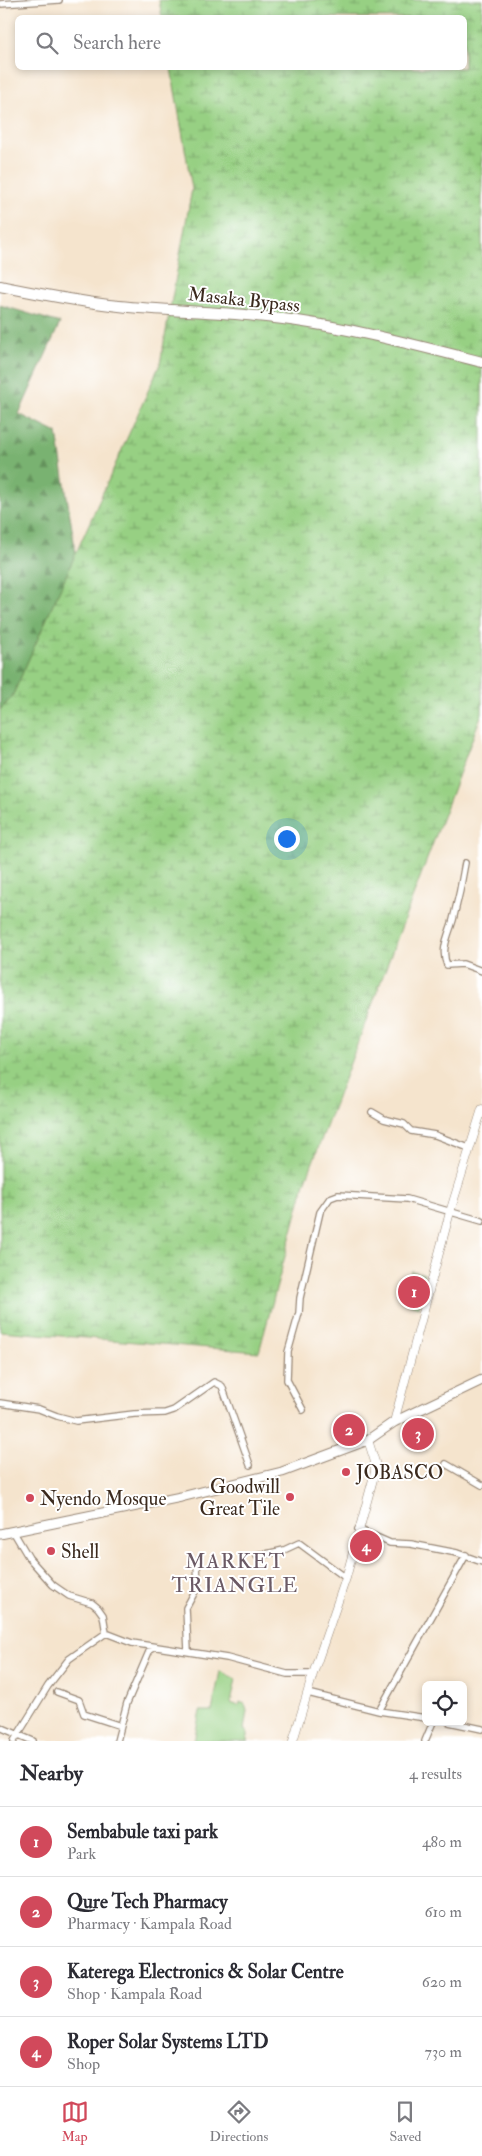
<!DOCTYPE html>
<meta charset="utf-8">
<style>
:root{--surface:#fff;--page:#f7f7f7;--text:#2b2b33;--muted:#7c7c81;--line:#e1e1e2;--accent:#d1495b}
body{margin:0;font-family:"IM FELL Double Pica",serif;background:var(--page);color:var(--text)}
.controls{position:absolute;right:15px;bottom:15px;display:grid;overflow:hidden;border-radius:8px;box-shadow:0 2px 8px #0003}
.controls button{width:45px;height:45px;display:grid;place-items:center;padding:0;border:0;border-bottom:1px solid var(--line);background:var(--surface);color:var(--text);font:25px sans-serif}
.you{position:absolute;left:286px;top:838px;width:18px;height:18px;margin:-12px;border:4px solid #fff;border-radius:50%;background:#1a73e8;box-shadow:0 0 0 8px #1a73e833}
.badge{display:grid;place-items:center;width:32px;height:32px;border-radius:50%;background:var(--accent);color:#fff;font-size:16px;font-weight:700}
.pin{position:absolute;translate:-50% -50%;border:2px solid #fff;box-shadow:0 1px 5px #0006}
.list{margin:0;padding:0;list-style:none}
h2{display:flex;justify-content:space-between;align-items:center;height:65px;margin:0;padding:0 20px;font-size:21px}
h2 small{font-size:16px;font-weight:400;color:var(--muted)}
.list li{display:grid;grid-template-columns:32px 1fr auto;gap:15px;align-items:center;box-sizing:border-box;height:70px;padding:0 20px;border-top:1px solid var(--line)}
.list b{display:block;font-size:19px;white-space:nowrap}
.list p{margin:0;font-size:16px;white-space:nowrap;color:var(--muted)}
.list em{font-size:16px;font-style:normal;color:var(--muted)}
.icon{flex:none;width:28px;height:28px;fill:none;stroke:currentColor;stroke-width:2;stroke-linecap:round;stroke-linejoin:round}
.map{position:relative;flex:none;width:482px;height:1741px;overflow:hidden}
.search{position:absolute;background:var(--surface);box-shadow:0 2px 8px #0003;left:15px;right:15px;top:15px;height:55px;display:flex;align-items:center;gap:12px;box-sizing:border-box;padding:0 18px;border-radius:8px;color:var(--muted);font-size:19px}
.sheet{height:345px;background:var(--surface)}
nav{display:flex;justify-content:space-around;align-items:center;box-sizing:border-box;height:70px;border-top:1px solid var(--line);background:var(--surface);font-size:14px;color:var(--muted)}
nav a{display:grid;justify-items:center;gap:2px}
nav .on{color:var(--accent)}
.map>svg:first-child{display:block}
.grass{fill:#97d083;stroke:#697d50}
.forest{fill:url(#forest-firs);stroke:#5a6e48}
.wetland{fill:url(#wetland-marsh);stroke:#697d50}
.park{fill:url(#park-crowns);stroke:#697d50}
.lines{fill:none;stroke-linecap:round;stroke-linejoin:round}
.street-casing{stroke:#988776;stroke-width:8}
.secondary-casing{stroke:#988776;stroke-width:9}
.primary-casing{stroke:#988776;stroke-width:11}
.highway-casing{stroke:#988776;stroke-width:12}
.street{stroke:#fff;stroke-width:5.5}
.secondary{stroke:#fff;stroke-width:8}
.primary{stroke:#fff;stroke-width:9}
.highway{stroke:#fff;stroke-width:10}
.poi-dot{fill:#d1495b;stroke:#fff;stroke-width:2}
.labels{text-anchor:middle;stroke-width:4;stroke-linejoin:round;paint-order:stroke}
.street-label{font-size:19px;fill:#3b2a1e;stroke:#fff}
.poi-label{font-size:19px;fill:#3b2a1e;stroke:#fff;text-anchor:start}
.quarter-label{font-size:21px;letter-spacing:1px;fill:#6b5a65;stroke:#fff}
</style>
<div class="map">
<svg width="482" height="1741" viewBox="0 0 482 1741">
<defs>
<pattern id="forest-firs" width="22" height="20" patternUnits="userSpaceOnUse" patternTransform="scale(1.25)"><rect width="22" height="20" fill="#79b271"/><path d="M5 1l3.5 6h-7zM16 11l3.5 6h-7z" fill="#64915c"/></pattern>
<pattern id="wetland-marsh" width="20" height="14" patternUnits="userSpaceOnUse" patternTransform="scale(1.25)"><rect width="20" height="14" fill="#97d083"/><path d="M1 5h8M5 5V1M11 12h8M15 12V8" fill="none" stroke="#7ca96b"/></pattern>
<pattern id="park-crowns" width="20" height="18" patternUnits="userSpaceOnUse" patternTransform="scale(1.25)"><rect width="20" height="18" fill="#97d083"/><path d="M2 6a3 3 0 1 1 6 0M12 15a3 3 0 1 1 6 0" fill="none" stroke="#7ca96b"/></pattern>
</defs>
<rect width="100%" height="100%" fill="#fff"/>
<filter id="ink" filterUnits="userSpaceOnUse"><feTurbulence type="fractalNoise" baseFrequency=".02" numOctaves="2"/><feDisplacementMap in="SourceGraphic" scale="10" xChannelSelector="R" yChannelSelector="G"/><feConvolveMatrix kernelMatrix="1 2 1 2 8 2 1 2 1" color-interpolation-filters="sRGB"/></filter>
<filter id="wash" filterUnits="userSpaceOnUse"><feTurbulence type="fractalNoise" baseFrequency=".0096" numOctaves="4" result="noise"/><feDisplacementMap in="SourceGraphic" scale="20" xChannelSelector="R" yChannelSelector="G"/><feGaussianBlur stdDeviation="1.12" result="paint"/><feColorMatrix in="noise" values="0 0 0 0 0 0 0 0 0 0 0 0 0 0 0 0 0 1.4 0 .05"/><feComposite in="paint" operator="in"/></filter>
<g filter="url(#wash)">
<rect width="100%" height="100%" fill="#f5e4cd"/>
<path class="grass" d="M220 1671 236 1679 231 1703 239 1706 240 1702 245 1704 247 1711 244 1730 247 1731V1740L249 1741H194L200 1711H212Z"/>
<path class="forest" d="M0 305 60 323 19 414 57 433 76 554 12 697 0 710Z"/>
<path class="wetland" d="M159 0H482V713L305 1183 259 1352 0 1331V710L12 697 160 364 192 189 171 68H464V18L162 17Z"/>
<path class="park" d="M411 1271 424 1274 422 1281 426 1282 419 1307 403 1302Z"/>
</g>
<g filter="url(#ink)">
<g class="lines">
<defs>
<path id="street" d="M0 4 59 0
M465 863C462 882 458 901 453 920 449 934 440 950 447 965L463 964 482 971
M372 1112 384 1119 404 1124 411 1131 435 1135 469 1148
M0 1403 39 1409 57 1416 76 1421 134 1414 165 1413 174 1410 214 1382 222 1386 250 1465
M303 1410 287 1380 288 1352 299 1313 300 1298 320 1212 330 1198 338 1195 407 1199 482 1221
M446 1464 482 1485
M358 1529 390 1543 411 1544 457 1553 482 1562
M13 1531 29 1558 53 1585 69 1596 92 1603 98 1608 103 1615 106 1633 132 1643 227 1658 287 1674H313
M257 1556 284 1550 299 1543 346 1578
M188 1651 186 1608 198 1586 197 1564
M57 1692 79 1700 84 1714 121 1726
M308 1693 379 1711 426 1718
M379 1711 466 1555
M449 1722 482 1729
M0 1727 33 1741
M14 1741 48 1686 69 1659 106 1633
M117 1741 127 1703 151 1647
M425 1741 433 1722"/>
<path id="secondary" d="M394 1422 450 1212 482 1109
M293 1741 313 1674 346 1578 375 1472V1462L368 1440"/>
<path id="primary" d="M0 1534 181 1497 282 1472 368 1440 394 1422 482 1380"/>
<path id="highway" d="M0 286C40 294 79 302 119 306 165 311 210 311 256 316 332 323 408 343 482 362"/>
</defs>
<use href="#street" class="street-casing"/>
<use href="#secondary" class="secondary-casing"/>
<use href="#primary" class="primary-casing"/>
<use href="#highway" class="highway-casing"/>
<use href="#street" class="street"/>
<use href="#secondary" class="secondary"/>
<use href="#primary" class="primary"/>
<use href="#highway" class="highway"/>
</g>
</g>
<g class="poi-dot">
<circle cx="346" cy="1472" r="5"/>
<circle cx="290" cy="1497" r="5"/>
<circle cx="30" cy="1498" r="5"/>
<circle cx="51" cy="1551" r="5"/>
</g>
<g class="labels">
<g class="street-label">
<text transform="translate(244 299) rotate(6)" y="7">Masaka Bypass</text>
</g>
<g class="poi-label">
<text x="356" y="1479">JOBASCO</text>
<text x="280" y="1493" text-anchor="end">Goodwill<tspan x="280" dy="22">Great Tile</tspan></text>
<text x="40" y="1505">Nyendo Mosque</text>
<text x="61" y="1558">Shell</text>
</g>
<g class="quarter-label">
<text x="235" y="1568">MARKET<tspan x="235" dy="24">TRIANGLE</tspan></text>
</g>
</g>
</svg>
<div class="controls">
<button><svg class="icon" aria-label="locate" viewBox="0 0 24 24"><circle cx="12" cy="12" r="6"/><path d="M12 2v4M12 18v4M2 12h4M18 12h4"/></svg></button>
</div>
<div class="you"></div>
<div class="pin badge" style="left:414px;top:1292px">1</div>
<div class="pin badge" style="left:349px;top:1430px">2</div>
<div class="pin badge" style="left:418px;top:1434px">3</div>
<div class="pin badge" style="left:366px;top:1546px">4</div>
<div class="search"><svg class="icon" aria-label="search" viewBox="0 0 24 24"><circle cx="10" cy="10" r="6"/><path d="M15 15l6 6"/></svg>Search here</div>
</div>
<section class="sheet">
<h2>Nearby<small>4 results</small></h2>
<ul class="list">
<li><span class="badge">1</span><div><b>Sembabule taxi park</b><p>Park</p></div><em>480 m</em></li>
<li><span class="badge">2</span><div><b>Qure Tech Pharmacy</b><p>Pharmacy · Kampala Road</p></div><em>610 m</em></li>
<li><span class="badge">3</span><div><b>Katerega Electronics &amp; Solar Centre</b><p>Shop · Kampala Road</p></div><em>620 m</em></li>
<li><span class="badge">4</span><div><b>Roper Solar Systems LTD</b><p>Shop</p></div><em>730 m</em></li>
</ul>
</section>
<nav>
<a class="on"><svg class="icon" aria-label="map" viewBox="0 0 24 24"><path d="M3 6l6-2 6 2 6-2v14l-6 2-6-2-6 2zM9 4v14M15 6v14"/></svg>Map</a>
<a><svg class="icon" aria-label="directions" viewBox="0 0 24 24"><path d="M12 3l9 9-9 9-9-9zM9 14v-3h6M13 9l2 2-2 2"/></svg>Directions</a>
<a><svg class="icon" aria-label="saved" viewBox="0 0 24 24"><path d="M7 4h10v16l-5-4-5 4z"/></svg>Saved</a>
</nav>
